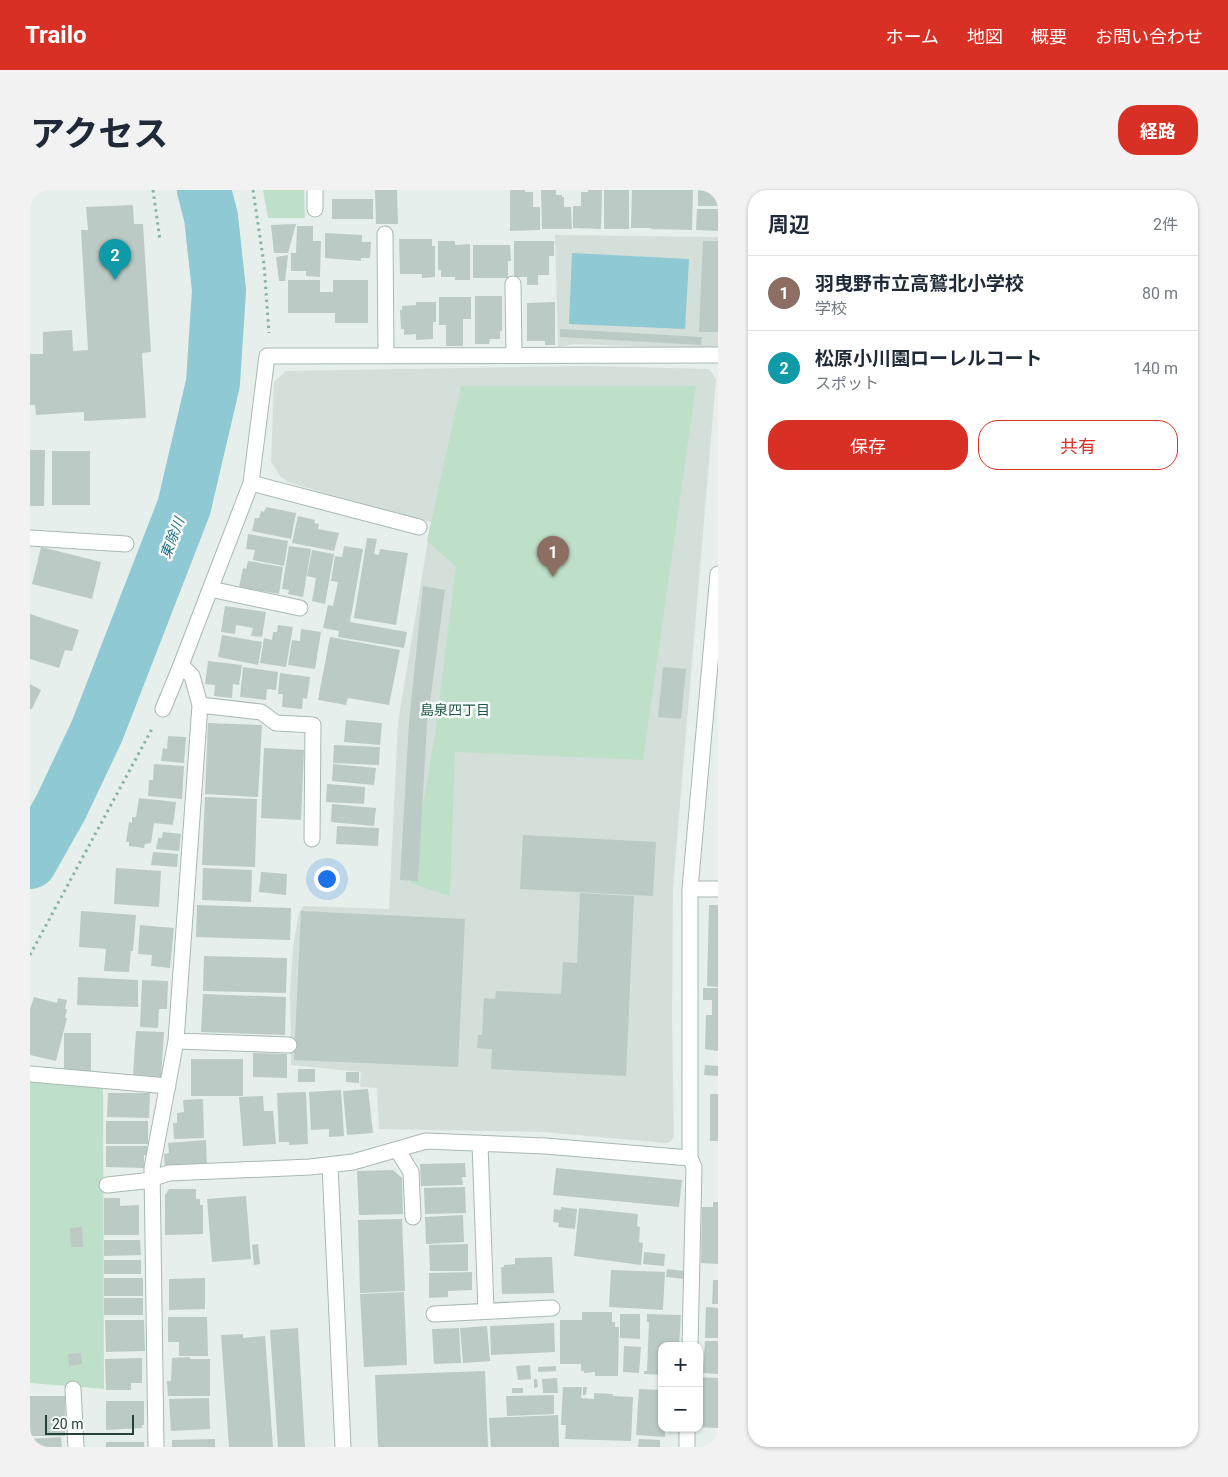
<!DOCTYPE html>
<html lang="ja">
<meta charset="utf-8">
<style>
:root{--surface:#fff;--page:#f2f2f3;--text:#1f2937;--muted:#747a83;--line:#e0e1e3;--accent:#d93025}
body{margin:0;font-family:Roboto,"Noto Sans JP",sans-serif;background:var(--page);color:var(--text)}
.controls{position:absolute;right:15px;bottom:15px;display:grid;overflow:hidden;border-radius:10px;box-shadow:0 1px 4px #0004}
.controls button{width:45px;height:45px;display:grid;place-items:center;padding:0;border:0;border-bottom:1px solid var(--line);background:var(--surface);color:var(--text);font:25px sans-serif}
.scale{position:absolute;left:15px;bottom:12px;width:89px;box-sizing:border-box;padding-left:5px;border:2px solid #24423a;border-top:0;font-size:14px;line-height:18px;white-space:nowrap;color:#24423a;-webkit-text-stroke:4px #f7fbf9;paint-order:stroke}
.you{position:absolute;left:296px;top:688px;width:18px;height:18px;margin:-12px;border:4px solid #fff;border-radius:50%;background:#1a73e8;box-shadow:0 0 0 8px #1a73e833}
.badge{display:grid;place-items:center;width:32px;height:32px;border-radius:50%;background:var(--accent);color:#fff;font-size:16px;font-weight:700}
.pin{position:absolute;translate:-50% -41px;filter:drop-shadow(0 1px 2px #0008)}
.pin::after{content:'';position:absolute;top:26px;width:18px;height:15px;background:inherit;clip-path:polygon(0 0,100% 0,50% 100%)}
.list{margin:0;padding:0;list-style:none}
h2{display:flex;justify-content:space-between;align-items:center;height:65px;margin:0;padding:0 20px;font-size:21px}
h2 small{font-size:16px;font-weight:400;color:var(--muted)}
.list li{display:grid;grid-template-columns:32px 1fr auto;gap:15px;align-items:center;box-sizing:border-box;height:75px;padding:0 20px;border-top:1px solid var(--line)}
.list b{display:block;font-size:19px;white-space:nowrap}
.list p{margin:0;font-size:16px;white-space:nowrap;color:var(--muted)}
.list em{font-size:16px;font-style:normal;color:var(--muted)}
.actions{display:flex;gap:10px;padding:15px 20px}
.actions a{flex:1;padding:11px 0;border:1px solid var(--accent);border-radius:20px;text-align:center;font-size:18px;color:var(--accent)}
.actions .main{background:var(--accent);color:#fff}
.map{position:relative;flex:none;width:688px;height:1257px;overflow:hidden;border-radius:20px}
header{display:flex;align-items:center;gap:30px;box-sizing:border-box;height:70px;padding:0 25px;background:var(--accent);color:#fff}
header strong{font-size:24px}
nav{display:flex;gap:28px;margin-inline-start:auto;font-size:18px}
.intro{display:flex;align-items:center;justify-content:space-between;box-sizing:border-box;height:120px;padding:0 30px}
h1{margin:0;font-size:35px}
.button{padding:12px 22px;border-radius:20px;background:var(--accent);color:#fff;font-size:18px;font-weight:700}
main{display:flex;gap:30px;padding:0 30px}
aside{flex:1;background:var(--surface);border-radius:20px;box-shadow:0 1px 4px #0004}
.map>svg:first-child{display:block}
.built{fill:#d4dfda}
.green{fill:#bfe0c8}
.water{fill:#8ec9d4}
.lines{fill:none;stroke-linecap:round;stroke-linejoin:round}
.river{stroke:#8ec9d4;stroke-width:54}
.building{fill:#bbcac4}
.minor-casing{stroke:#a8b8b2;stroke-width:17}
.path{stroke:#86b3a5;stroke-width:3;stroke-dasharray:2.5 4;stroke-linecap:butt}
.minor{stroke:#fff;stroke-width:15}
.labels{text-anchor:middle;stroke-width:5;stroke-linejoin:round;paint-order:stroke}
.water-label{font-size:14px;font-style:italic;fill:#1c6f80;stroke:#f7fbf9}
.neighbourhood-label{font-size:14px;fill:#1f5548;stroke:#f7fbf9}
</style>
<header>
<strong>Trailo</strong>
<nav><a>ホーム</a><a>地図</a><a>概要</a><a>お問い合わせ</a></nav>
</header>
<div class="intro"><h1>アクセス</h1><a class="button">経路</a></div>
<main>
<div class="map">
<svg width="688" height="1257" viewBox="0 0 688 1257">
<rect width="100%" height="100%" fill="#e6efeb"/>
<path class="built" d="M525 45 688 47V159L545 154 528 157Z
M559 176 679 179 686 189 643 697 642 830 644 946 641 951 637 953 513 942 349 939 347 898 330 897 331 882 261 875 260 800 263 757 269 723 273 716 359 719 368 532 401 332 300 305 258 292 250 286 241 272 244 192 256 181Z"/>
<path class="green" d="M233 0H274L275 28H238Z
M431 196H666L613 570 425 562 420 706 380 693 405 544 426 376 397 351Z
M0 889 73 897 74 1199 0 1193Z"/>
<path class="water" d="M542 63 659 69 655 139 539 134Z"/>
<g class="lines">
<path class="river" d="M0 672 31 617 67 541 154 317 183 193 189 100 181 27 174 0"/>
</g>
<path class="building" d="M345 0H367L368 34H346Z
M480 0H495V2H503V17H510V40L480 41Z
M511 0H526V5H532V7H534V17H541L542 39H512Z
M558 0H572L571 39 543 38V16H551V2H558Z
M574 0H599V39H574Z
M602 0H663L662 40 621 39 622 25 621 38H601Z
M668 0H688V16H668Z
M302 9H343V29H302Z
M103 15 104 34H113L121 162 112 163 116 228 54 231V222L6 225 5 215H0V164H13V142L42 140 43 161 58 160 51 40H58L56 17Z
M667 19H688V41L666 40Z
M266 34 258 63H244L241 35Z
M267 36H283V51H291L290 87 276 86V81H261V63H266Z
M295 43 332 45V52H341L340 68H331V71L295 68Z
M369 49H402V56H405V87L392 88V84H370Z
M408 51H425V55L440 54V90H425V87H411V80H408Z
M484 51H524V66H519V85H508V95H497V87H484Z
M673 51H688V142H669Z
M443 55H480L481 71H478V88H443Z
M258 65 255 91H249L246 67Z
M258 90H290V102H303V90H338V133H305V123H258Z
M445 106H472V141H470V149H460L459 154H445Z
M409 107H441V129H433V156H416V135H409Z
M386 112H406V132H403V149L386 150V144L374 145V139H371L370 120H372V116L386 115Z
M525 112V155H515V151H497V113Z
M530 139 672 147 671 155 530 147Z
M0 260H15L14 316H0Z
M22 261H60V315H22Z
M236 317 266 323 261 349 222 341 225 328H229L231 321 234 322Z
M268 326 285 330 284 333 289 334 288 339 309 343 304 361 262 353Z
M218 344 258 351 254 376 223 370 225 360 216 359Z
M337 348 347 349 344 364 349 365 350 359 378 363 366 435 324 428Z
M259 356 281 359 273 407 258 404 259 400 252 399Z
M314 356 333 359 320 432 377 442 374 458 308 447 309 441 293 438 298 415 303 416 308 392 301 391 305 366 312 367Z
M11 357 71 372 62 409 2 394Z
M282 360 304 364 295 414 282 411 286 388 277 386Z
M218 371 253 377 249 404 209 397 213 378 216 379Z
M393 396 415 400 397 534 388 691 370 690 379 533Z
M195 416 236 422 232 447 221 446 223 438 206 435 205 444 191 442Z
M0 424 49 440 42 461 35 460 29 478 0 469Z
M248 435 263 437 256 477 230 473 234 448 242 450 243 442H247Z
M271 439 291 442 285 479 258 475 262 450 270 451Z
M192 445 232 452 228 475 188 467Z
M300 447 370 460 359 515 318 508 316 515 288 510Z
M178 471 212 475 209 495 203 494 202 508 184 506 185 495 175 494Z
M213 477 248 482 246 500 237 499 236 510 210 507Z
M633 477 656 479 651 529 628 527Z
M250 483 280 487 277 509 273 508 272 519 252 517 253 504H248Z
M0 494 11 500 2 519H0Z
M316 530 352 533 350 555 314 552Z
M178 533 232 535 228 607 175 604Z
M138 546 156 547 154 573 131 571 133 558 137 559Z
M304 555 350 557 349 575 303 573Z
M234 558 274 560 271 630 231 628Z
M124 574 154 576 152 609 118 606 119 590H123Z
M303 574 346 578 344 595 302 591Z
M297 594 335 597 334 614 296 612Z
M175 607 227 609 225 677 172 675Z
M109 608 146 612 143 635 124 633 121 653 115 654 114 658 99 656V652H96L99 632 102 633V627H106Z
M302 614 346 618 344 636 301 632Z
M307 636 349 638 348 656 306 654Z
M133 642 151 644 149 661 126 659 128 648H132Z
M493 645 626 652 623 706 490 699Z
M123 662 148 664 147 677 121 675Z
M86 678 131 681 129 717 84 714Z
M173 678 222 680 221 712 172 710Z
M231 682 257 684 256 705 229 702Z
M550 703 604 706 596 886 461 879 462 859 447 858 448 845H452L454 808 465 809 466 801 531 804 533 772 547 773Z
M167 715 261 718 260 750 166 747Z
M679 715H688V797L677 796Z
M51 721 106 725 103 761H101L99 782 74 781 76 759 49 757Z
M271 721 435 729 428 877 264 870Z
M110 735 144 738 140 778 121 776 122 765 108 764Z
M174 766 257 768 256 803 173 801Z
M48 787 108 790V817L47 815Z
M112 790 138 791 137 819H129L128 838 110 837Z
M673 798H688V861L675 859 676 825H682V810H673Z
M173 804 256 807 255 845 171 842Z
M4 807 27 813 28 808 37 810 35 819H37L35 828H37L26 871 0 865V819Z
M106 841 134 842 131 888 103 886Z
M34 843H61V883H34Z
M223 863 257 864V888L223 887Z
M161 869H213V906H161Z
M675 875 688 876V886L674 885Z
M268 879H285V892H268Z
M316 882H329V893L316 892Z
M338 899 343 943 317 945 313 901Z
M311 900 314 946 299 947V939L281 940 279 902Z
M276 902 278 954 259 955V952H249L247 903Z
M78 903H120L119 928 77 927Z
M680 904H688V951H680Z
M233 906 234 921H243L246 954 213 956 209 907Z
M173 909 174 948 144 949 143 933H147V923L154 922 153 910Z
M76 931H118V954H76Z
M176 950 177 977 135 980 134 964 139 963 138 953Z
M76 956H117V965H114V978L76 977Z
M435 973 436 987H432L433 995 391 996 390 974Z
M526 978 652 990 649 1017 523 1005Z
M363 980 372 988 373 1024 329 1025 327 981Z
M435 997 436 1023 395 1024 394 998Z
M139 999H166V1009H170V1015H173V1044L135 1045V1005Z
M216 1006 221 1069 182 1072 177 1009Z
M74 1008H90V1016L109 1015V1045H74Z
M683 1012H688V1074L671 1073 672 1017H683Z
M531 1017 547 1019 545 1039 528 1037 529 1033 523 1032 524 1019 531 1020Z
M549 1018 608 1024 607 1036 610 1037 609 1052 613 1053 611 1075 544 1066Z
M433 1025 434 1052 396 1054 395 1027Z
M372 1029 375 1101 330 1103 328 1030Z
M52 1037 53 1057H41L40 1038Z
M74 1050H110L111 1065 74 1066Z
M228 1054 230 1074 224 1075 222 1055Z
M438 1054V1081H400L399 1055Z
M614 1062 635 1064 634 1076 613 1074Z
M522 1067 524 1103 472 1104 471 1077H474V1075L485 1074V1068Z
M74 1070H111V1084H74Z
M637 1079 655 1081V1089L636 1087Z
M581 1080 635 1082 633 1120 579 1117Z
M442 1082V1100L418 1101V1107L399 1108V1083Z
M74 1088H113V1106H74Z
M175 1088V1119L139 1120V1089Z
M683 1090H688V1114H682Z
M374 1102 377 1175 334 1177 330 1104Z
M74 1108H113V1125H74Z
M676 1117 688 1118V1148H675Z
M552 1122H582V1132H585V1137H589L588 1186H565V1182L554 1183V1181H551V1174H530V1130H552Z
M590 1124H610V1149L590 1148Z
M617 1124 651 1125 649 1156H632V1185L614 1184V1181H617L619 1132H617Z
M138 1127H177L178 1166H149V1152H138Z
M75 1130H114L115 1161 76 1162Z
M524 1133 525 1162 461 1165 460 1136Z
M457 1136 460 1171 433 1173 430 1138Z
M268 1138 275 1257H248L240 1140Z
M429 1138 431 1173 404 1174 402 1139Z
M213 1144V1148L235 1146 243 1257H199L191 1145Z
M675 1151H688V1184L673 1183Z
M594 1156 611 1157 609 1183 593 1182Z
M51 1163 52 1174 39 1176 38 1164Z
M160 1167V1169H180V1206H138L137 1191H141L142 1168Z
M112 1168V1193H101V1200H76L75 1169Z
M500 1175 501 1189 488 1190 486 1176Z
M526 1176V1181L508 1182V1177Z
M455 1181 458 1257H348L345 1185Z
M669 1187 688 1188V1238L669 1237Z
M527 1188 528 1203H513L512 1189Z
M504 1189H507L508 1197 504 1198Z
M533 1197H552L551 1208 564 1209V1203L583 1204V1206L603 1207 601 1251 535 1249 536 1235H531Z
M553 1197H557L556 1205H553Z
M482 1198H493V1203H482Z
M609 1199 632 1200V1238H635V1247L606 1245Z
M524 1205V1224L477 1226 476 1206Z
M0 1206H35V1246H0Z
M179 1208 180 1239 141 1241 139 1209Z
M76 1211H114V1235H112V1238L76 1240Z
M528 1225 529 1257H461L459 1228Z
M31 1247 32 1257H0V1249Z
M185 1249V1257H142V1250Z
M609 1249 630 1250V1257H608Z
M76 1252H114V1257H76Z"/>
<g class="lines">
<defs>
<path id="minor" d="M285 19V0
M355 44 356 166
M483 94 484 165
M221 293 389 337
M0 348 96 354
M180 399 270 418
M170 515 231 522 246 533 283 535 282 649
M133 519 151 475 221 293 237 166 688 165
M660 699H688
M146 851 259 855
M0 884 138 896
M450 953 456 1121
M368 961 381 982 383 1027
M300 975 313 1257
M77 995 114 991 139 983 280 977 323 972 396 951 515 956 660 968
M404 1124 522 1118
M660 1156 664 977 660 968V699L688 384
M43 1199 46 1257
M126 1257 122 978 146 851 170 515 162 486 151 475
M657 1257V1238"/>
</defs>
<use href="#minor" class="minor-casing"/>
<path class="path" d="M123 0 130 50
M223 0 234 74 239 143
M0 765 123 537"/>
<use href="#minor" class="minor"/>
</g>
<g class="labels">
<g class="water-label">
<text transform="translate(142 348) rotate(-69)" y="5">東除川</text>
</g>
<g class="neighbourhood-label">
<text x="425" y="525">島泉四丁目</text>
</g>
</g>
</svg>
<div class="controls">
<button>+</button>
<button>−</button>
</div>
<div class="scale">20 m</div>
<div class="you"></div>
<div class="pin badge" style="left:523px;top:387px;background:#8d6e63">1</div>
<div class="pin badge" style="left:85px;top:90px;background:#0f9aa8">2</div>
</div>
<aside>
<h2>周辺<small>2件</small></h2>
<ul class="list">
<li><span class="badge" style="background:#8d6e63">1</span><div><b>羽曳野市立高鷲北小学校</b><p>学校</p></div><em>80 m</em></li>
<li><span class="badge" style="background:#0f9aa8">2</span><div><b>松原小川園ローレルコート</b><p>スポット</p></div><em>140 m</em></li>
</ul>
<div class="actions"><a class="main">保存</a><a>共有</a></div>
</aside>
</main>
